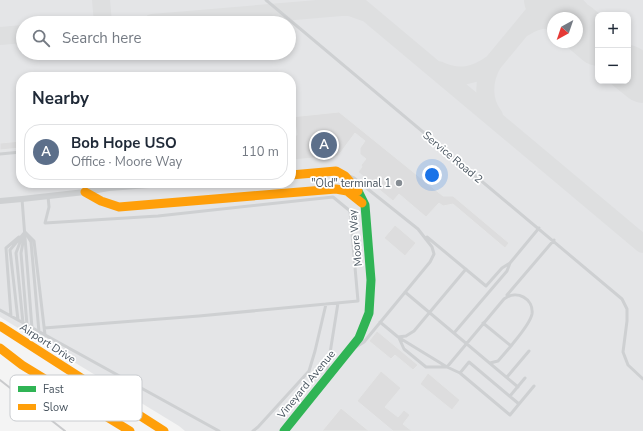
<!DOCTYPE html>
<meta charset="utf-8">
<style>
:root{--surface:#fff;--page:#f2f2f3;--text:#1f2937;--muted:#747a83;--line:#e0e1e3;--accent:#7c3aed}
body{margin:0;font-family:"Nunito Sans",sans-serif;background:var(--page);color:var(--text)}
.controls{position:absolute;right:12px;top:12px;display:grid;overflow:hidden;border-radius:8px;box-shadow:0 2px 6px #0003}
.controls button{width:36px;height:36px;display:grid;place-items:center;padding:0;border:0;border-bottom:1px solid var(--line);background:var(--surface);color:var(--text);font:20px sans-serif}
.compass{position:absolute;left:547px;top:12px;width:36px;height:36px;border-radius:50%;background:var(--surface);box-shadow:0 2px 6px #0003;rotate:220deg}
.you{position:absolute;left:432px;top:175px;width:14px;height:14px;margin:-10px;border:3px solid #fff;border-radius:50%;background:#1a73e8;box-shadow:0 0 0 6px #1a73e833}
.badge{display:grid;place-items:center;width:26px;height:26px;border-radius:50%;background:var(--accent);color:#fff;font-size:13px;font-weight:700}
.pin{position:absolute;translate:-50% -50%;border:2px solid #fff;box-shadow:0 1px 4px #0006}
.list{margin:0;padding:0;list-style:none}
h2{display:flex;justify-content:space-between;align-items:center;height:52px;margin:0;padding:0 16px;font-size:17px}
h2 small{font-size:13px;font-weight:400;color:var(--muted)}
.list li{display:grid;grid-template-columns:26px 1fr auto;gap:12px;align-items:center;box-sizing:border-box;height:56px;margin:0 8px 8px;padding:0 8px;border:1px solid var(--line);border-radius:16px}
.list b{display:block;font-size:15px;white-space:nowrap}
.list p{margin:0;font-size:13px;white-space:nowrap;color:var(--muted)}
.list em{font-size:13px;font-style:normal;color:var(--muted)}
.icon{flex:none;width:22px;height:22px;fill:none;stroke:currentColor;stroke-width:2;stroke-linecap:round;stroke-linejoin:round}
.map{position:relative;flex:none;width:643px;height:431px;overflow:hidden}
.search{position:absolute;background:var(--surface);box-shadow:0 2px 6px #0003;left:16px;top:16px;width:280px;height:44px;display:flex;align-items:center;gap:10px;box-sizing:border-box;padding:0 14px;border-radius:22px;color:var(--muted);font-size:15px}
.panel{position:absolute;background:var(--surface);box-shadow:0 2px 6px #0003;left:16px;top:72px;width:280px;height:116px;border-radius:16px}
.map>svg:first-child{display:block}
.airport{fill:#e4e5e7;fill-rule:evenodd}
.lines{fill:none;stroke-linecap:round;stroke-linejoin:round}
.taxiway{stroke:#dedfe0;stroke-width:18}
.runway{stroke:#dedfe0;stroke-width:46}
.building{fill:#ddddde;stroke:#e5e6e7}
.lane{stroke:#ced0d2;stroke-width:3}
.street{stroke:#ced0d2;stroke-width:6}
.fast{stroke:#30b455;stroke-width:9}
.slow{stroke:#ff9f0a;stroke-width:9}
.rail{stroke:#c9cacc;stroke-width:2}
.poi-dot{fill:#868d94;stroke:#fff;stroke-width:1.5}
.labels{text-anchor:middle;stroke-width:3.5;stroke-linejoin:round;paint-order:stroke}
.street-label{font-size:11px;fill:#4a5661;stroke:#fff}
.poi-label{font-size:11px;fill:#4a5661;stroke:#fff;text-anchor:end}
.key{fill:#fff;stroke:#c9ccd0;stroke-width:1}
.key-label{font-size:11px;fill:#4a5661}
</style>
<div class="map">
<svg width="643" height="431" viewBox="0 0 643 431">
<rect width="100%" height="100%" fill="#f4f4f4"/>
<path class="airport" d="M0 0H643V431H185L179 426 0 317ZM598 15H628V81H598ZM553 18H577V42H553ZM23 23H289V53H23ZM21 77H291V183H21Z"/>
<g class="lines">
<path class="taxiway" d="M101 0 103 23
M352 0 643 244
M567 0 568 6 574 18
M152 23 341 7H350L364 12
M523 28C532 22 542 18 553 20
M0 36 23 34
M438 70C459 80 475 76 493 63
M494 116C482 100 483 80 493 63L545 0"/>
<path class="runway" d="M547 0 569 18
M577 25 598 43
M628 68 643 80"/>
</g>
<path class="building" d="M339 112 443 196H453L509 243 505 248 453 204 443 206 439 203 426 217 399 194 393 201 358 172 362 167 361 165 366 159 360 154V148L365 141 355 133 338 156 291 160V136L297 135 295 122H291V117Z
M21 141V148L0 150V143Z
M395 225 416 243 405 256 384 238Z
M377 331 418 365 413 370 395 355 391 359 369 341Z
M381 371 401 388 385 407 398 417 404 410 410 415 403 424 412 431H393L357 401Z
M428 373 460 400 452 410 420 384Z
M341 408 369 431H322Z"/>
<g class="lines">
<path class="lane" d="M266 0 622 299 627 309V321L623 352 628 365 643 379
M0 154 21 152
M349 176 354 178 418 229 432 247 434 254 430 262 364 342 356 347
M90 183 91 191
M22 199 32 328
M25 232 34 241 45 335
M27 235 31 242 39 332
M22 237 16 253 23 323
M24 237 21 253 27 325
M427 237 486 286 502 268 510 263 539 228
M405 292 518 387
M507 295 554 240
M0 310 219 431
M11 316 6 248 19 237
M18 320 10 250 25 232
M380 322 398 337 447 367 460 373 510 415 519 404 469 362 460 373
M483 323 511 346 498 361 490 363
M44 328 199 316 358 301 350 211 333 197 158 216 45 223 49 207 48 196
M454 333 507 271 510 263
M398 337 406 336 414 331 466 269
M399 338 404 349 426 367H447
M447 367 504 299C517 289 534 299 532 314 530 324 517 338 511 346
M327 372 338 303
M507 377 529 351
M510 396 525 378
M519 404 534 386
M253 431 258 427 309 371 315 351 326 304"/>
<path class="street" d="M0 201 22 199 85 192 109 188 175 183"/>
<path class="fast" d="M284 431 359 338 369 313 371 280 365 205 358 191"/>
<path class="slow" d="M291 175 336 171 345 176 358 191
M85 192 101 201 119 207 336 189 347 191 362 203
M0 326 164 431
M0 348 22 365 130 431"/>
<path class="rail" d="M0 380 65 431"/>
</g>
<circle class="poi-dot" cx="399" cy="183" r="4"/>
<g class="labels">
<g class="street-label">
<text transform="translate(453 157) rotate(40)" y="4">Service Road 2</text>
<text transform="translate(355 238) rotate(-96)" y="4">Moore Way</text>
<text transform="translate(48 343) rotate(33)" y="4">Airport Drive</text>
<text transform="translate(306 384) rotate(-51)" y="4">Vineyard Avenue</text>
</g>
<g class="poi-label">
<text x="391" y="187">"Old" terminal 1</text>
</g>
</g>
<rect x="10" y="375" width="132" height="46" rx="6" class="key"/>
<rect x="18" y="386" width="18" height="6" fill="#30b455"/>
<rect x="18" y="404" width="18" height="6" fill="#ff9f0a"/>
<g class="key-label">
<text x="43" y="393">Fast</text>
<text x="43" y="411">Slow</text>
</g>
</svg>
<div class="controls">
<button>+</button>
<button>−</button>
</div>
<svg class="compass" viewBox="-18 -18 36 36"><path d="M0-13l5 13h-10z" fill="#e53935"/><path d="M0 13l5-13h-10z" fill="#747a83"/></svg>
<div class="you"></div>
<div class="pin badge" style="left:324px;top:145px;background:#5c6f8a">A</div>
<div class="search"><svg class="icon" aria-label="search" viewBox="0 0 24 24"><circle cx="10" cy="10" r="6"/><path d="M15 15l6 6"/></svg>Search here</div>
<section class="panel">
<h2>Nearby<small></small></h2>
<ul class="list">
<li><span class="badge" style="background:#5c6f8a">A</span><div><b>Bob Hope USO</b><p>Office · Moore Way</p></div><em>110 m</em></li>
</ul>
</section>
</div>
